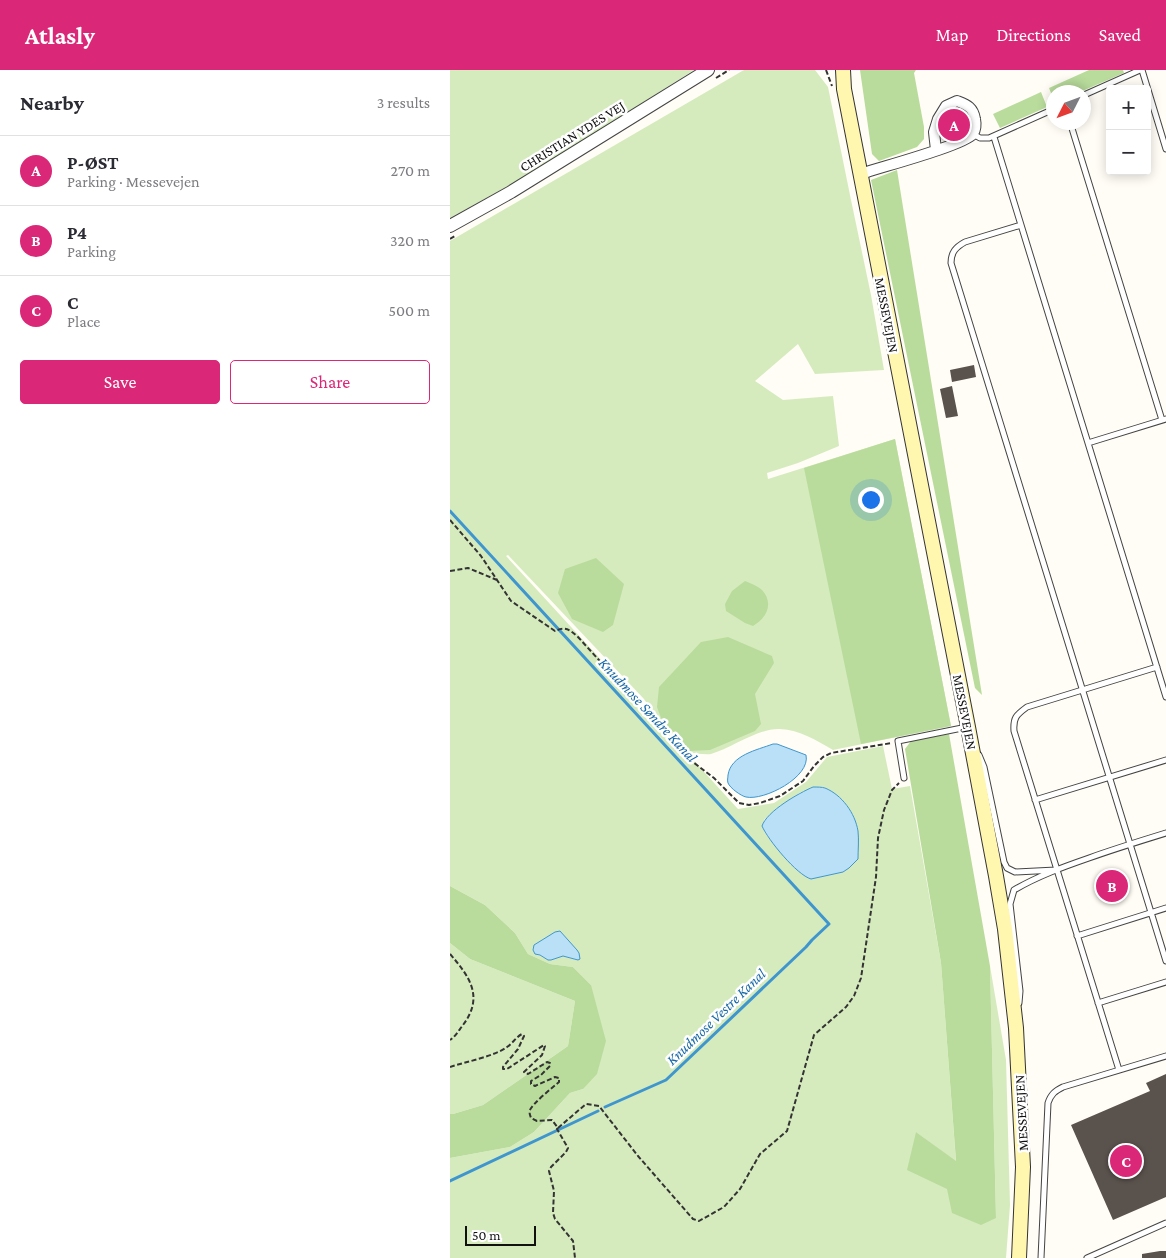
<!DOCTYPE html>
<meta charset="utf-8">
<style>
:root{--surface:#fff;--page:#f2f2f3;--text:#2b2b33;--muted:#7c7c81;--line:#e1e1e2;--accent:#db2777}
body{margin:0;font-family:"Crimson Pro",serif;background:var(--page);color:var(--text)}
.controls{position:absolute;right:15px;top:15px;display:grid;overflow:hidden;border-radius:5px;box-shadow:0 2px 12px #0003}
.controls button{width:45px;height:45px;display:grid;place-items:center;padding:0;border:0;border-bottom:1px solid var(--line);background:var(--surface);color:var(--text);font:25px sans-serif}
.compass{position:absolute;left:596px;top:15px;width:45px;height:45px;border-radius:50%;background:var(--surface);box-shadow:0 2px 12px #0003;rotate:228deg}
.scale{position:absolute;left:15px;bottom:12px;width:71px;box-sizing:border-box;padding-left:5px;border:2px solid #111;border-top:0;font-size:14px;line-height:18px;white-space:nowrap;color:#111;-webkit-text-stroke:4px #fff;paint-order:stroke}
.you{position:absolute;left:420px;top:429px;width:18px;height:18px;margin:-12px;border:4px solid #fff;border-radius:50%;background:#1a73e8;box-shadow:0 0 0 8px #1a73e833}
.badge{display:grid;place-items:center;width:32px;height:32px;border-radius:50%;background:var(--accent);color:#fff;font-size:16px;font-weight:700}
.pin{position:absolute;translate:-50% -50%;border:2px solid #fff;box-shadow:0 1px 5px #0006}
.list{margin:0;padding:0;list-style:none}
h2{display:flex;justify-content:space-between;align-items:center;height:65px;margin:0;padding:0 20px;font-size:21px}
h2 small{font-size:16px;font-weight:400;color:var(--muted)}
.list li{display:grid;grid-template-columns:32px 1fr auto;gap:15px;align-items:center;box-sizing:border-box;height:70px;padding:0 20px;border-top:1px solid var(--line)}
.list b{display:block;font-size:19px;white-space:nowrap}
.list p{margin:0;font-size:16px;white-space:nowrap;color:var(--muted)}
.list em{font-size:16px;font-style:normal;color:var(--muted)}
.actions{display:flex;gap:10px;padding:15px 20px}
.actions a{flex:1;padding:11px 0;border:1px solid var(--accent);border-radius:5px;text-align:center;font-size:18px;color:var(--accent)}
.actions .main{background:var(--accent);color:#fff}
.map{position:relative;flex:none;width:716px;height:1188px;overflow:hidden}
header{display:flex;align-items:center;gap:30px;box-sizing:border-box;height:70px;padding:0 25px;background:var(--accent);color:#fff}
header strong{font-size:24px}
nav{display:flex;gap:28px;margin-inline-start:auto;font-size:18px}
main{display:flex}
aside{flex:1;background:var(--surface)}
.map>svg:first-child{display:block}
.green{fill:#d5ebbd;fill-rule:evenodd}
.forest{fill:#b9dc9c}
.water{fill:#b9e0f7;stroke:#3f96cf}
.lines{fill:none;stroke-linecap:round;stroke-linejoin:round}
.stream{stroke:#3f96cf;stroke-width:3}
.building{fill:#5a524d}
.service-casing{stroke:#444;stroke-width:7}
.minor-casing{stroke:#444;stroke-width:12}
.tertiary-casing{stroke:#444;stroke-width:14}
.secondary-casing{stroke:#333;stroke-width:16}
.path{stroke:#333;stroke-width:2;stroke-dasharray:5 2.5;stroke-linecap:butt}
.service{stroke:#fff;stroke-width:5}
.minor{stroke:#fff;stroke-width:10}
.tertiary{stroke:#fff;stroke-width:12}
.secondary{stroke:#fff6b0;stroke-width:14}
.labels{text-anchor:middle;stroke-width:5;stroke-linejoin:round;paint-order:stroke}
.street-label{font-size:14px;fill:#111;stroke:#fff}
.water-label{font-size:15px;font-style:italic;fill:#1768a6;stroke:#fff}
</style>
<header>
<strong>Atlasly</strong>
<nav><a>Map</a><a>Directions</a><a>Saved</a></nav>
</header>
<main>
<aside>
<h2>Nearby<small>3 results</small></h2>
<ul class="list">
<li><span class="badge">A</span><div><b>P-ØST</b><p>Parking · Messevejen</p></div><em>270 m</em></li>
<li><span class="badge">B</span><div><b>P4</b><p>Parking</p></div><em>320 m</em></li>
<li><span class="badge">C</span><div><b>C</b><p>Place</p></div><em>500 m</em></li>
</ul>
<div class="actions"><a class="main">Save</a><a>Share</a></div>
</aside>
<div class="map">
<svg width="716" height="1188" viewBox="0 0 716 1188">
<rect width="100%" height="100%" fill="#fffdf5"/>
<path class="green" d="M0 0H244L80 104 0 148Z
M294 0H365L378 17 401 130 421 225 434 300 365 304 348 274 305 311 333 330 383 326 389 376 348 393 317 403 318 409 445 369 501 656 383 680C366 670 350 660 330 659 308 658 282 678 261 684 255 685 245 683 238 683L209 651 194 629 58 485 56 486 288 739 324 733 356 712 377 687 433 676 442 719 460 716 491 893 506 1092 466 1062 498 1119 546 1147 540 896 556 990 560 1135 556 1188H0V1088L60 1077 84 1062 120 1023 133 1019 141 915 123 897 100 894 78 884 65 863 35 835 0 816V171ZM374 717 388 726 398 737 408 760V789L393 802H387L347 800 318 767 314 761V750L330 736 351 722ZM110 861 129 883 127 890 113 886 98 890 90 885 85 883 83 880Z
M0 873 20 889 125 931 118 976 33 1035 3 1044H0Z"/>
<path class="forest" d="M410 0H466L464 3 474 57V69L467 77 429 91 422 84Z
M639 0H673L674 3 630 22H604L603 28 599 18Z
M591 22 597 37 550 58 543 44Z
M447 100 532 625 525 618 421 110Z
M445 369 501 656 411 674 354 398Z
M146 488 174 514 163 555 153 562 122 549 108 523 115 499Z
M295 511C300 513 308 516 312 520 324 533 317 548 303 556L295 553 276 541 275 534 282 521Z
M278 567 322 586 324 593 305 624 311 654 305 661 260 680 239 681 211 648 207 637 209 617 251 572Z
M499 664 540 896 546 1148 531 1155 502 1143 497 1119 457 1100 466 1062 506 1091 491 893 455 679 461 671Z
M0 816 35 835 65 863 78 884 100 894 123 897 141 915 156 971 147 1004 133 1019 120 1023 84 1062 60 1077 0 1088V1044H3L33 1035 118 976 125 931 20 889 0 873Z"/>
<path class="water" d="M323 674H327L356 685C361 707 314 731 296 727 291 726 280 718 278 713 277 710 278 708 278 705 281 685 307 680 323 674Z
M363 717C367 717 372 717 375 718 392 725 405 743 408 761 409 770 408 780 408 789L399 798 393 802 361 809C347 805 318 770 312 756 317 741 349 723 363 717Z
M110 861 127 880 129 883 130 889 128 890 113 886 101 890H98L90 885 85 884 83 880 84 875 105 862Z"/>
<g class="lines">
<path class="stream" d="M0 441 379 854 362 870 356 877 216 1010 155 1037
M0 1111 148 1041"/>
</g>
<path class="building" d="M524 295 526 307 502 312 500 300Z
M502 316 508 346 496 348 490 319Z
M716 1004V1127L663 1150 621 1055 700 1021 696 1013Z
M710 1181H716V1188H692V1184Z"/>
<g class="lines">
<defs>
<path id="service" d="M692 0 716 79
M634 25 690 0
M620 52 712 350
M523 64 530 68H539L604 39
M544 67 716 627
M571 155 515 172C506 177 501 182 501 193L716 891
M638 373 716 349
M529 685 534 697 554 792 557 798 565 802 606 800
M454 708 448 671 517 657
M585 730 716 690
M627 866 716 838
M569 933 570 921 560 834 564 820C588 806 613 797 639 788 664 779 690 771 716 763
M648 933 716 912
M669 1000 564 661C563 648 566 645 577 637L707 597
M591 1188 598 1033C601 1024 605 1021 613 1017L716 986
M637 1188 716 1153"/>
<path id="minor" d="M410 102H417C435 96 514 75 523 64 526 59 526 54 525 49 523 37 517 35 507 31L496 36 488 49 484 62 486 80"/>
<path id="tertiary" d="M0 156 61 122 258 0"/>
<path id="secondary" d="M393 0 394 19 518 657 546 806 555 859 566 958 573 1097 569 1188"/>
</defs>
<use href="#service" class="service-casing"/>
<use href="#minor" class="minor-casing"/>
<use href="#tertiary" class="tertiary-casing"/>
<use href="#secondary" class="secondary-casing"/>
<path class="path" d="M376 0 382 16
M266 8 279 0
M0 169 5 166
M0 450 31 486 61 531 105 561C116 556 120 560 128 567L239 689 264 708 289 733 299 735 310 733 330 726 353 711 364 696 373 687 381 683 442 673
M0 501 18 498 47 510
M0 884C20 907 34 927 13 955 9 960 6 966 0 970
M0 997C15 992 45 986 57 977 63 973 66 967 72 964L74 966 68 979 53 997V999H57L94 975 95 976 92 985 74 1002 78 1004 97 992 100 993V996L91 1005 81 1011V1014L85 1016 105 1007 109 1008V1012C103 1017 82 1034 80 1040 79 1043 80 1045 81 1048L87 1051 102 1050 108 1058 107 1059 118 1078 116 1082 101 1097 99 1101 104 1121 103 1143 105 1149 123 1171 125 1188
M108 1058 136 1034 149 1036 188 1086 243 1149 249 1151 274 1137 290 1119 310 1084 337 1061 364 965 396 937 404 926 411 908 426 807 428 768 434 740 442 720 449 713"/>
<use href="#service" class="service"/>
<use href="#minor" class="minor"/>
<use href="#tertiary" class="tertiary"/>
<use href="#secondary" class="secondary"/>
</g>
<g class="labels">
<g class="street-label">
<text transform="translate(122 66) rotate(-32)" y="5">CHRISTIAN YDES VEJ</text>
<text transform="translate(437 245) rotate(79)" y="5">MESSEVEJEN</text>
<text transform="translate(515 642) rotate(79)" y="5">MESSEVEJEN</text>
<text transform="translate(571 1043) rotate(-93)" y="5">MESSEVEJEN</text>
</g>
<g class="water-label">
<text transform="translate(198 640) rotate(47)" y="5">Knudmose Søndre Kanal</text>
<text transform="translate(266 947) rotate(-44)" y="5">Knudmose Vestre Kanal</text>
</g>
</g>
</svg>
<div class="controls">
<button>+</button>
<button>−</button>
</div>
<svg class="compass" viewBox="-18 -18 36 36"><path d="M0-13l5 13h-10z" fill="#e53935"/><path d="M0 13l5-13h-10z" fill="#7c7c81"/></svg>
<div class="scale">50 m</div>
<div class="you"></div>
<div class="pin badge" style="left:504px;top:55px">A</div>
<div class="pin badge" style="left:662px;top:816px">B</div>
<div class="pin badge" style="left:676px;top:1091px">C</div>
</div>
</main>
